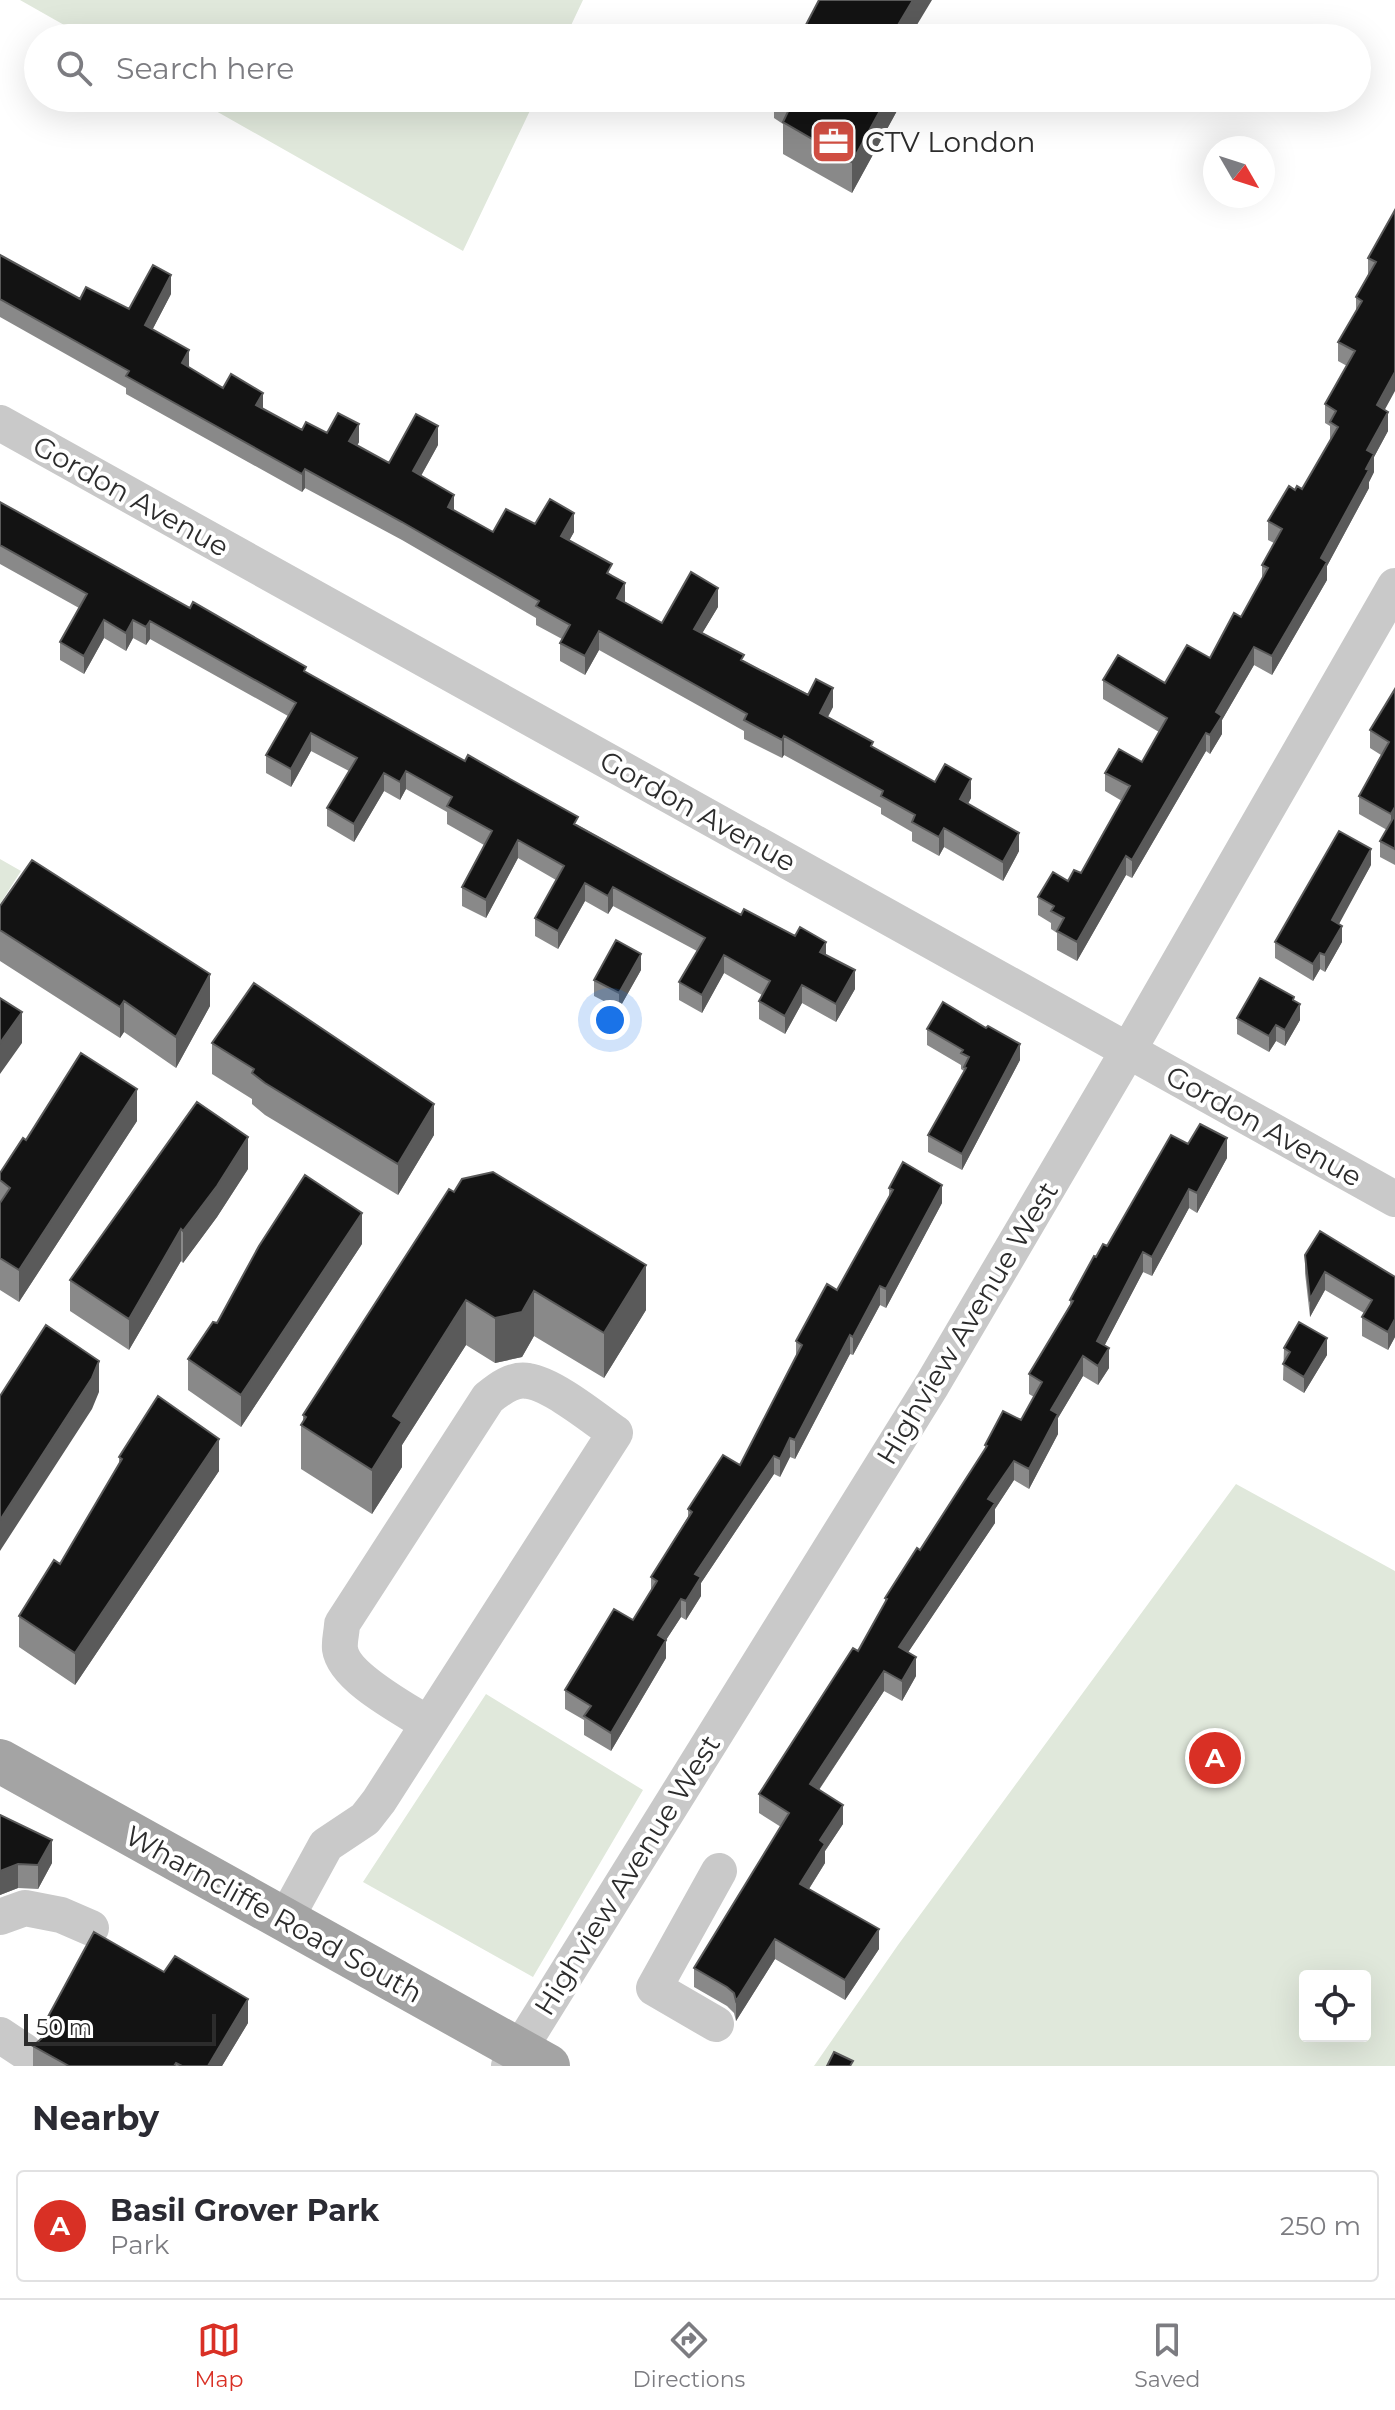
<!DOCTYPE html>
<style>
:root{--surface:#fff;--page:#f7f7f7;--text:#2b2b33;--muted:#7c7c81;--line:#e1e1e2;--accent:#d93025}
body{margin:0;font-family:Montserrat,sans-serif;background:var(--page);color:var(--text)}
.controls{position:absolute;right:24px;bottom:24px;display:grid;overflow:hidden;border-radius:8px;box-shadow:0 8px 32px #0002}
.controls button{width:72px;height:72px;display:grid;place-items:center;padding:0;border:0;border-bottom:2px solid var(--line);background:var(--surface);color:var(--text);font:40px sans-serif}
.compass{position:absolute;left:1203px;top:136px;width:72px;height:72px;border-radius:50%;background:var(--surface);box-shadow:0 8px 32px #0002;rotate:129deg}
.scale{position:absolute;left:24px;bottom:20px;width:192px;box-sizing:border-box;padding-left:8px;border:4px solid #2c2c2c;border-top:0;font-size:22px;line-height:28px;white-space:nowrap;color:#2c2c2c;-webkit-text-stroke:6px #fff;paint-order:stroke}
.you{position:absolute;left:610px;top:1020px;width:28px;height:28px;margin:-20px;border:6px solid #fff;border-radius:50%;background:#1a73e8;box-shadow:0 0 0 12px #1a73e833}
.badge{display:grid;place-items:center;width:52px;height:52px;border-radius:50%;background:var(--accent);color:#fff;font-size:26px;font-weight:700}
.pin{position:absolute;translate:-50% -50%;border:4px solid #fff;box-shadow:0 2px 8px #0006}
.list{margin:0;padding:0;list-style:none}
h2{display:flex;justify-content:space-between;align-items:center;height:104px;margin:0;padding:0 32px;font-size:34px}
h2 small{font-size:26px;font-weight:400;color:var(--muted)}
.list li{display:grid;grid-template-columns:52px 1fr auto;gap:24px;align-items:center;box-sizing:border-box;height:112px;margin:0 16px 16px;padding:0 16px;border:2px solid var(--line);border-radius:8px}
.list b{display:block;font-size:30px;white-space:nowrap}
.list p{margin:0;font-size:26px;white-space:nowrap;color:var(--muted)}
.list em{font-size:26px;font-style:normal;color:var(--muted)}
.icon{flex:none;width:44px;height:44px;fill:none;stroke:currentColor;stroke-width:2;stroke-linecap:round;stroke-linejoin:round}
.map{position:relative;flex:none;width:1395px;height:2066px;overflow:hidden}
.search{position:absolute;background:var(--surface);box-shadow:0 8px 32px #0002;left:24px;right:24px;top:24px;height:88px;display:flex;align-items:center;gap:20px;box-sizing:border-box;padding:0 28px;border-radius:44px;color:var(--muted);font-size:30px}
.sheet{height:232px;background:var(--surface)}
nav{display:flex;justify-content:space-around;align-items:center;box-sizing:border-box;height:112px;border-top:2px solid var(--line);background:var(--surface);font-size:22px;color:var(--muted)}
nav a{display:grid;justify-items:center;gap:4px}
nav .on{color:var(--accent)}
.map>svg:first-child{display:block}
.green{fill:#e0e8db;fill-rule:evenodd}
.lines{fill:none;stroke-linecap:round;stroke-linejoin:round}
.minor{stroke:#c9c9c9;stroke-width:36}
.major{stroke:#a4a4a4;stroke-width:44}
.wall{fill:#898989}
.shaded-wall{fill:#5a5a5a}
.building{fill:#131313;stroke:#5a5a5a;stroke-width:2}
.labels{text-anchor:middle;stroke-width:8;stroke-linejoin:round;paint-order:stroke}
.poi-label{font-size:28px;fill:#2c2c2c;stroke:#fff;text-anchor:start}
.street-label{font-size:28px;fill:#2c2c2c;stroke:#fff}
</style>
<div class="map">
<svg width="1395" height="2066" viewBox="0 0 1395 2066">
<rect width="100%" height="100%" fill="#fff"/>
<path class="green" d="M20 0H583L565 38H87Z
M193 98H536L463 251Z
M0 859 21 871 0 904Z
M1236 1484 1395 1571V2066H814L898 1945ZM1305 1976H1365V2036H1305Z
M486 1694 643 1790 533 1977 363 1882Z"/>
<g class="lines">
<path class="minor" d="M0 423 1395 1199
M0 1917 25 1908 61 1915 91 1928
M285 1920 326 1845 365 1819 379 1801 615 1433C594 1418 552 1384 528 1381 513 1378 499 1389 488 1398L342 1624C342 1631 339 1641 340 1649 344 1678 405 1709 428 1724
M716 2024 654 1988 719 1871
M0 2035 24 2051
M509 2066 932 1385 1128 1051 1395 586"/>
<path class="major" d="M0 1761 548 2066"/>
</g>
<path class="wall" d="M774 98H904L852 193 783 154V124L774 118Z
M1395 210 1384 410 1388 431 1374 457V472L1369 482V488L1327 566V580L1272 675 1254 665 1222 720V734L1210 754 1206 751 1132 878 1126 875 1077 961 1057 950V933L1051 929V923L1038 915V897L1081 873 1122 801 1105 791V773L1142 762 1159 732 1103 699V680L1165 683 1210 658 1241 617 1262 579V565L1274 543 1268 540V521L1295 490 1302 489 1330 440V426L1325 423V404L1347 366 1338 361V342L1356 312V297L1368 275V258Z
M0 255 80 299 129 309 171 294 152 330 189 368 223 388 302 430 327 433 359 442 357 446 389 463 438 445 421 476 454 511 493 532 535 524 574 532 569 541 612 575 625 601V602L662 623 718 607 702 633 744 661 833 707 828 717 873 747 935 782 971 798 968 804 1019 851 1003 881 944 847 939 856 912 841V832L881 814V808L784 755 782 758 744 739V731L599 650 585 675 560 661V643L562 639 536 625V618L402 540 305 488 302 492 126 394V388L0 317Z
M0 502 306 672 672 878 741 915 826 955 855 989 836 1022 802 1003 785 1034 759 1019V1001L762 995 724 973 702 1013 679 1000V982L697 951 613 906 608 914 585 901 558 949 535 936V918L556 880 518 858 486 918 462 906V887L484 845 447 824V812L406 789 400 800 384 791 354 842 327 826V808L349 771 311 751 291 787 266 773V755L288 716 150 639 146 645 133 638 126 651 104 638 84 674 60 660V642L79 608 0 564Z
M1395 689V865L1380 857V841L1387 830 1359 814V796L1381 755 1370 748V730Z
M1371 865 1338 924 1342 942 1325 972 1320 969 1313 981 1275 958V942Z
M0 930 210 1006 176 1068 124 1032 120 1038 0 961Z
M641 970 619 1009 594 996V980Z
M1294 1001 1300 1020 1285 1046 1276 1041 1269 1052 1237 1034V1018Z
M927 1029 1020 1060 962 1170 928 1152V1135L964 1071 961 1069V1065L927 1045Z
M212 1043 434 1135 398 1195 265 1115 252 1104V1099L212 1074Z
M137 1121 19 1302 0 1290V1173L26 1140Z
M1188 1144 1227 1158 1197 1213 1189 1208 1152 1276 1143 1272 1104 1346 1109 1368 1098 1385 1083 1376 1058 1418V1434L1029 1489 1014 1480 995 1509V1523L908 1652 916 1676 902 1701 884 1691 819 1790 843 1824 825 1851V1863L809 1889 879 1949 845 2000 775 1959 736 2021 734 2013 727 2006 694 1987V1968L781 1827 759 1813V1794L858 1651 885 1603V1598L920 1550 985 1450V1445L1021 1420 1034 1397 1029 1394V1374L1070 1305V1300L1096 1257 1107 1246Z
M248 1169 217 1217 183 1263 181 1261 129 1350 70 1311V1280Z
M889 1188 942 1203 886 1308 880 1305 853 1355 850 1354 795 1459 790 1457 780 1477 774 1474 701 1583V1596L686 1620 681 1617 666 1640V1658L611 1751 584 1735V1720L565 1709V1690L633 1620 651 1591V1577L688 1517V1509L740 1465 796 1358V1341L837 1290 889 1197Z
M454 1192 646 1310 604 1378 534 1336 522 1357 495 1363 466 1345 402 1445V1467L372 1514 301 1469V1425L303 1422V1415Z
M362 1244 241 1427 188 1390V1359L217 1323Z
M1305 1255 1395 1277V1337L1388 1350 1362 1336V1317L1364 1313 1325 1290 1310 1317 1305 1273Z
M1284 1348 1327 1355 1304 1393 1283 1380Z
M119 1457 219 1471 75 1685 19 1647V1616L60 1564 119 1464Z
M0 1815 52 1863 38 1889 18 1888 0 1895Z
M248 2023 222 2066H33V2046Z"/>
<path class="shaded-wall" d="M913 0H932L909 38H898V25Z
M887 98H904L852 193V162Z
M171 275V294L145 344V325Z
M189 350V369L182 363Z
M1395 372V391L1377 424V405Z
M263 393V411L256 405Z
M1388 412V431L1374 457V472L1369 482V488L1327 566V580L1272 675V656L1321 558 1367 450Z
M359 424V442L349 460V441Z
M438 426V445L413 490V471Z
M305 469V488L302 492V474Z
M454 495V514L448 507Z
M574 513V532L561 555V536Z
M625 583V601L617 617V598Z
M718 588V607L694 647V629Z
M104 620V638L84 674V656Z
M133 620V638L126 651V633Z
M150 621V639L146 645V627Z
M599 631V650L585 675V656Z
M1254 647V665L1222 720V734L1210 754V735L1216 712Z
M833 688V707L820 731V713Z
M311 733V751L291 787V769Z
M1206 733V751L1132 878V860Z
M784 736V755L782 758V740Z
M406 771V789L400 800V782Z
M384 773V791L354 842V824Z
M971 779V798L960 818V799Z
M1395 807V825L1391 832V814Z
M944 828V847L939 856V837Z
M1019 833V851L1003 881V862Z
M518 840V858L486 918V900Z
M1371 849V865L1332 937V920Z
M1126 856V875L1077 961V942Z
M585 883V901L558 949V931Z
M613 887V906L608 914V896Z
M1342 926V942L1325 972V955Z
M826 942V960L820 952Z
M1320 953V969L1313 981V964Z
M641 954V970L619 1009V993Z
M724 955V973L702 1013V995Z
M855 970V989L836 1022V1004Z
M210 974V1006L176 1068V1037Z
M802 985V1003L785 1034V1016Z
M124 1001V1032L120 1038V1007Z
M1300 1004V1020L1285 1046V1030Z
M22 1012V1043L0 1074V1043Z
M1276 1025V1041L1269 1052V1036Z
M1020 1044V1060L962 1170V1154Z
M137 1089V1121L19 1302V1270Z
M434 1104V1135L398 1195V1164Z
M248 1137V1169L217 1217 183 1263V1231Z
M1227 1138V1158L1197 1213V1193Z
M942 1185V1203L886 1308V1289Z
M1189 1189V1208L1152 1276V1257Z
M362 1213V1244L241 1427V1395Z
M181 1229V1261L129 1350V1319Z
M1143 1252V1272L1097 1360V1341Z
M646 1265V1310L604 1378V1333Z
M1325 1272V1290L1310 1317V1299Z
M880 1286V1305L853 1355V1337Z
M534 1291V1336L522 1357 495 1363V1318Z
M466 1300V1345L402 1445V1467L372 1514V1470L393 1416Z
M1395 1319V1337L1388 1350V1332Z
M850 1335V1354L795 1459V1440Z
M1327 1338V1355L1304 1393V1377Z
M1109 1348V1368L1098 1385V1366Z
M1083 1356V1376L1058 1418V1434L1029 1489V1469L1051 1410Z
M99 1361V1392L92 1409 0 1551V1520Z
M790 1438V1457L780 1477V1459Z
M219 1439V1471L75 1685V1653Z
M774 1456V1474L701 1583V1596L686 1620V1601L695 1574Z
M1014 1461V1480L995 1509V1523L899 1666V1647L988 1499Z
M681 1599V1617L666 1640V1658L611 1751V1733L658 1635Z
M916 1657V1676L902 1701V1681Z
M884 1671V1691L810 1803V1784Z
M843 1805V1824L825 1851V1863L800 1903V1884L820 1840Z
M52 1840V1863L38 1889V1865Z
M18 1864V1888L0 1895V1871Z
M879 1929V1949L845 2000V1980Z
M775 1939V1959L736 2021V2001Z
M248 1999V2023L222 2066H208Z"/>
<path class="building" d="M819 0H913L898 25 903 38H799Z
M792 98H887L852 162 783 122 794 99Z
M1395 210V372L1377 405 1388 412 1367 450 1374 454 1366 469 1369 470 1321 558 1327 562 1272 656 1254 647 1216 712 1222 716 1210 735 1206 733 1132 860 1126 856 1077 942 1057 931 1064 918 1051 911 1054 906 1038 897 1053 872 1068 881 1074 870 1081 873 1130 786 1105 773 1119 749 1142 762 1167 718 1103 680 1118 655 1165 683 1187 645 1210 658 1234 613 1241 617 1268 568 1262 565 1282 529 1268 521 1289 486 1295 490 1297 486 1302 489 1338 427 1330 422 1336 411 1325 404 1355 351 1338 342 1362 301 1356 297 1376 262 1368 258Z
M0 255 80 299 86 287 129 309 153 265 171 275 145 325 189 350 182 363 223 388 231 374 263 393 256 405 302 430 306 422 327 433 338 413 359 424 349 441 389 463 416 414 438 426 413 471 454 495 448 507 493 532 506 509 535 524 550 499 574 513 561 536 612 564 607 573 625 583 617 598 662 623 691 572 718 588 694 629 744 655 741 660 808 695 816 679 833 688 820 713 873 742 871 746 935 782 945 764 971 779 960 799 1019 833 1003 862 944 828 939 837 912 822 915 815 881 796 883 791 784 736 782 740 744 720 747 714 599 631 585 656 560 643 570 625 536 606 539 601 402 522 305 469 302 474 126 376 129 371 0 299Z
M0 502 190 608 193 602 306 667 304 671 465 761 468 755 510 779 578 817 574 824 672 878 741 915 744 909 795 936 800 927 826 942 820 952 855 970 836 1004 802 985 785 1016 759 1001 770 981 724 955 702 995 679 982 705 938 613 887 608 896 585 883 558 931 535 918 564 866 518 840 486 900 462 887 492 831 447 806 452 797 406 771 400 782 384 773 354 824 327 808 357 758 311 733 291 769 266 755 296 703 150 621 146 627 133 620 126 633 104 620 84 656 60 642 87 594 0 545Z
M1395 689V807L1391 814 1359 796 1389 742 1370 730Z
M1395 815V849L1380 841Z
M1339 831 1371 849 1332 920 1342 926 1325 955 1320 953 1313 964 1275 942Z
M32 860 210 974 176 1037 124 1001 120 1007 0 930V906Z
M616 940 641 954 619 993 594 980Z
M1260 978 1294 997 1293 1000 1300 1004 1285 1030 1276 1025 1269 1036 1237 1018Z
M254 983 434 1104 398 1164 265 1083 252 1073 254 1069 212 1043Z
M0 998 22 1012 0 1043Z
M943 1002 986 1028 988 1026 1020 1044 962 1154 928 1135 966 1068 964 1067 969 1057 961 1053 963 1050 927 1029Z
M81 1053 137 1089 19 1270 0 1258V1203L10 1188 0 1180V1173L23 1138 26 1140Z
M197 1102 248 1137 217 1186 183 1231 181 1229 129 1319 70 1280Z
M1200 1124 1227 1138 1197 1193 1189 1189 1152 1257 1143 1252 1097 1341 1109 1348 1098 1366 1083 1356 1051 1410 1058 1414 1029 1469 1014 1461 988 1499 995 1503 899 1647 916 1657 902 1681 884 1671 810 1784 843 1805 820 1840 825 1844 800 1884 879 1929 845 1980 775 1939 736 2001 734 1993 727 1987 694 1968 789 1813 759 1794 853 1648 858 1651 887 1599 885 1598 917 1548 920 1550 987 1446 985 1445 1003 1411 1021 1420 1042 1382 1029 1374 1073 1301 1070 1300 1094 1256 1096 1257 1103 1244 1107 1246 1171 1135 1188 1144Z
M903 1162 942 1185 886 1289 880 1286 853 1337 850 1335 795 1440 790 1438 780 1459 774 1456 695 1574 701 1577 686 1601 681 1599 658 1635 666 1640 611 1733 584 1716 591 1706 565 1690 614 1609 633 1620 657 1581 651 1577 692 1512 688 1509 723 1455 740 1465 802 1345 796 1341 827 1284 837 1290 893 1190 889 1188Z
M493 1172 646 1265 604 1333 534 1291 522 1312 495 1318 466 1300 393 1416 402 1422 372 1470 301 1425 306 1417 303 1415 449 1189 454 1192 462 1179Z
M305 1175 362 1213 241 1395 188 1359 213 1322 217 1323 259 1246Z
M1320 1231 1395 1277V1319L1388 1332 1362 1317 1372 1300 1325 1272 1310 1299 1305 1255Z
M1299 1322 1327 1338 1304 1377 1283 1364 1290 1352 1284 1348Z
M46 1325 99 1361 92 1378 0 1520V1396Z
M158 1396 219 1439 75 1653 19 1616 54 1560 60 1564 122 1459 119 1457Z
M0 1815 52 1840 38 1865 18 1864 0 1871Z
M94 1932 164 1972 175 1956 248 1999 208 2066H182L176 2063 174 2066H69L33 2046 42 2038 44 2024Z
M834 2052 853 2061 850 2066H827Z"/>
<defs>
<symbol id="office-square" viewBox="-11 -11 22 22"><rect x="-9" y="-9" width="18" height="18" rx="4" fill="#d04e42" stroke="#fff"/><path d="M-6-3h4V-5.5h4V-3h4V5H-6ZM-1-4.5V-3h2v-1.5ZM-6 0V1H6V0Z" fill="#fff"/></symbol>
</defs>
<g fill-rule="evenodd">
<use href="#office-square" x="808" y="116" width="51" height="51"/>
</g>
<g class="labels">
<g class="poi-label">
<text x="865" y="152">CTV London</text>
</g>
<g class="street-label">
<text transform="translate(131 496) rotate(29)" y="10">Gordon Avenue</text>
<text transform="translate(698 811) rotate(29)" y="10">Gordon Avenue</text>
<text transform="translate(1264 1126) rotate(29)" y="10">Gordon Avenue</text>
<text transform="translate(967 1323) rotate(-59)" y="10">Highview Avenue West</text>
<text transform="translate(627 1875) rotate(-58)" y="10">Highview Avenue West</text>
<text transform="translate(274 1914) rotate(29)" y="10">Wharncliffe Road South</text>
</g>
</g>
</svg>
<div class="controls">
<button><svg class="icon" aria-label="locate" viewBox="0 0 24 24"><circle cx="12" cy="12" r="6"/><path d="M12 2v4M12 18v4M2 12h4M18 12h4"/></svg></button>
</div>
<svg class="compass" viewBox="-18 -18 36 36"><path d="M0-13l5 13h-10z" fill="#e53935"/><path d="M0 13l5-13h-10z" fill="#7c7c81"/></svg>
<div class="scale">50 m</div>
<div class="you"></div>
<div class="pin badge" style="left:1215px;top:1758px">A</div>
<div class="search"><svg class="icon" aria-label="search" viewBox="0 0 24 24"><circle cx="10" cy="10" r="6"/><path d="M15 15l6 6"/></svg>Search here</div>
</div>
<section class="sheet">
<h2>Nearby<small></small></h2>
<ul class="list">
<li><span class="badge">A</span><div><b>Basil Grover Park</b><p>Park</p></div><em>250 m</em></li>
</ul>
</section>
<nav>
<a class="on"><svg class="icon" aria-label="map" viewBox="0 0 24 24"><path d="M3 6l6-2 6 2 6-2v14l-6 2-6-2-6 2zM9 4v14M15 6v14"/></svg>Map</a>
<a><svg class="icon" aria-label="directions" viewBox="0 0 24 24"><path d="M12 3l9 9-9 9-9-9zM9 14v-3h6M13 9l2 2-2 2"/></svg>Directions</a>
<a><svg class="icon" aria-label="saved" viewBox="0 0 24 24"><path d="M7 4h10v16l-5-4-5 4z"/></svg>Saved</a>
</nav>
